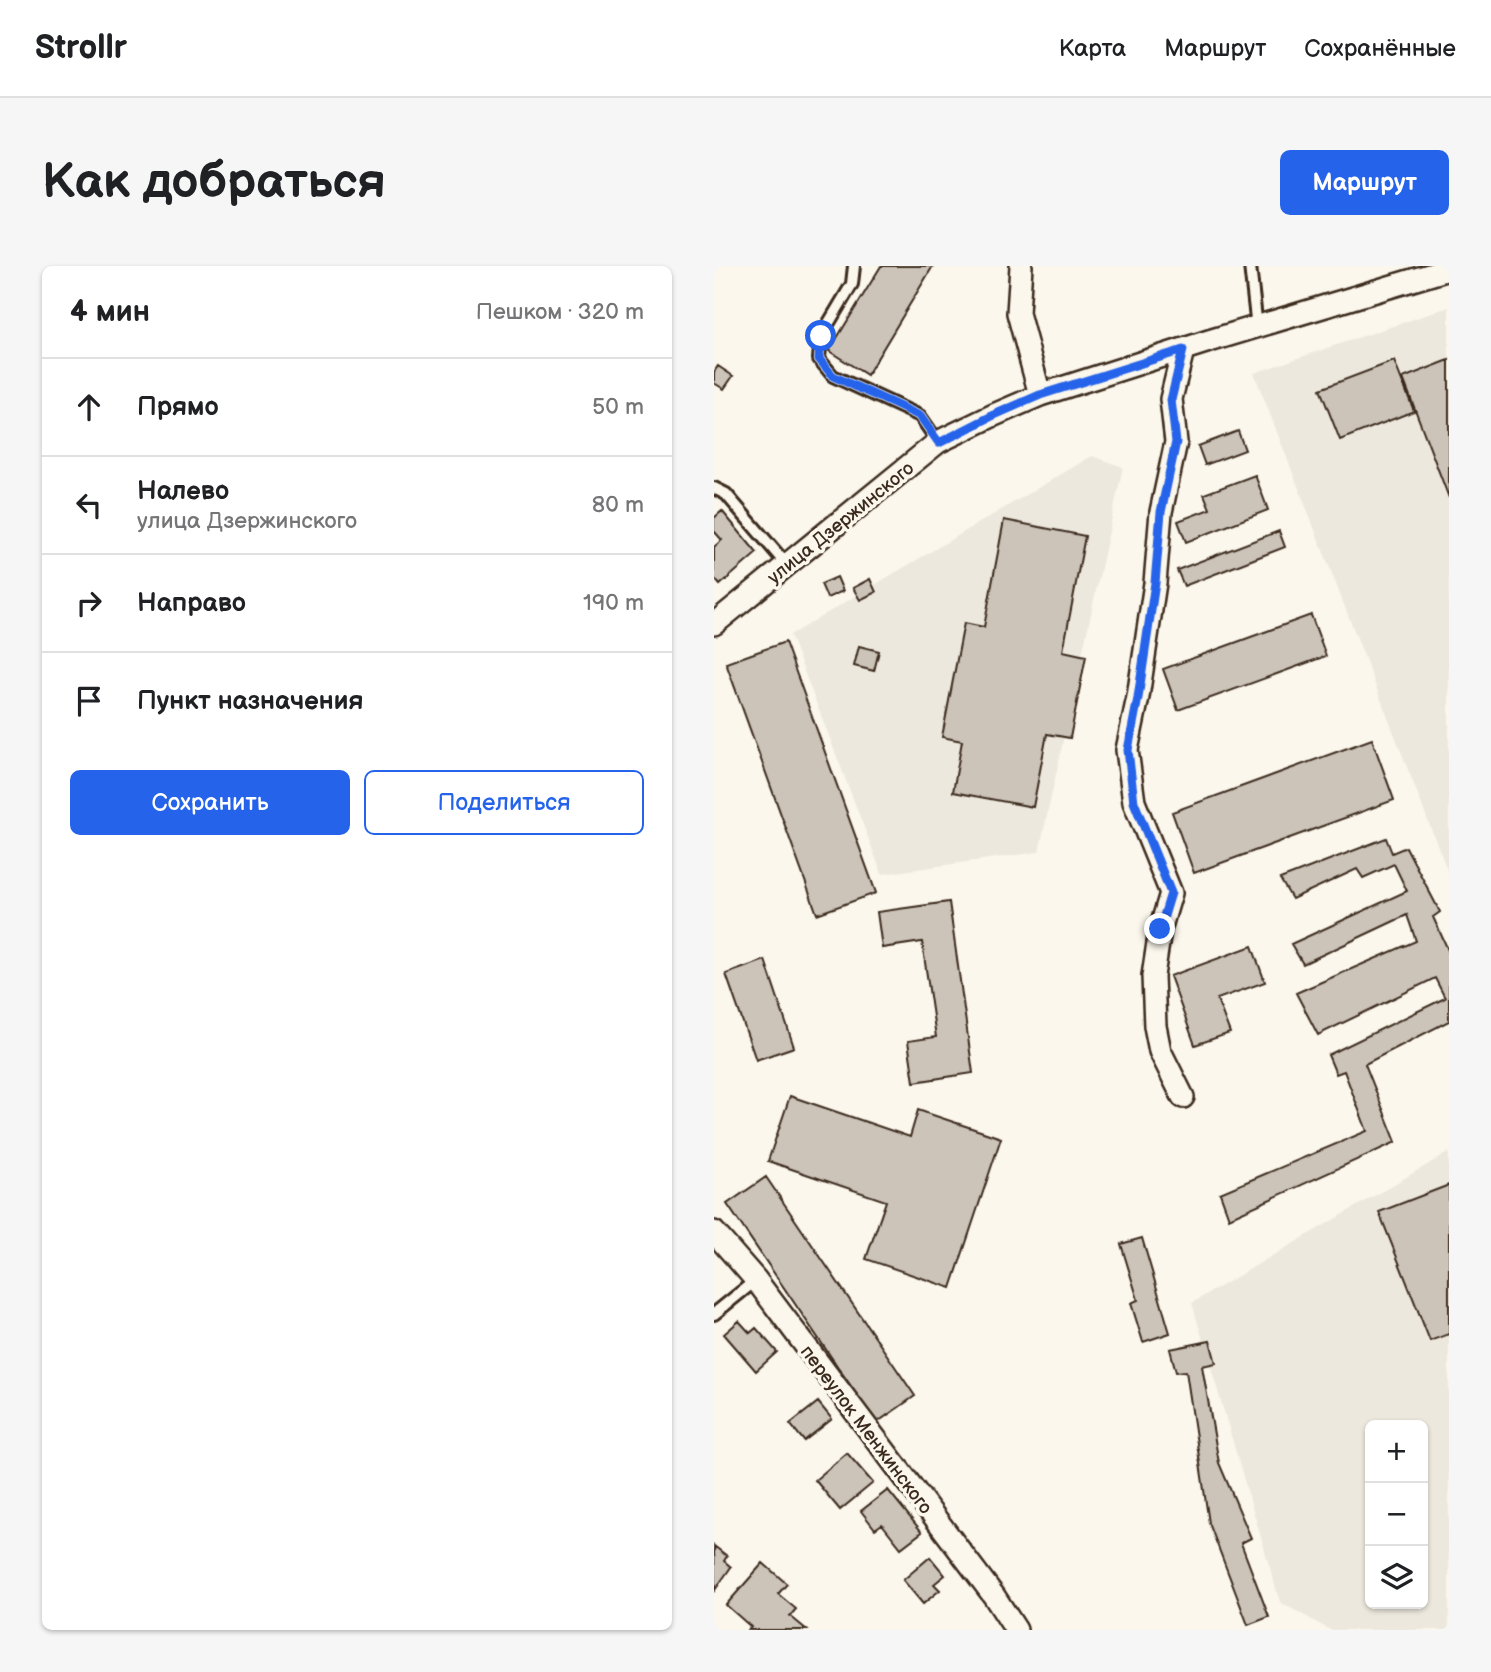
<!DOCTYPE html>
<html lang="ru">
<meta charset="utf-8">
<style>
:root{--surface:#fff;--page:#f6f6f6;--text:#202124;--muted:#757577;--line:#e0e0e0;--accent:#2563eb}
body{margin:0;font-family:"Balsamiq Sans",sans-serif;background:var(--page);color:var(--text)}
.controls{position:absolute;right:21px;bottom:21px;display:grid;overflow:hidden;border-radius:10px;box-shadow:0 2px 5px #0004}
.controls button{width:63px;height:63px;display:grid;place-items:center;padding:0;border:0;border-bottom:2px solid var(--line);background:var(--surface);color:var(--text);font:35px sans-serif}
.stop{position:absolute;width:21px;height:21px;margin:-16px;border:5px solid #2563eb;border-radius:50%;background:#fff}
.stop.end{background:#2563eb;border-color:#fff;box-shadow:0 2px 7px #0008}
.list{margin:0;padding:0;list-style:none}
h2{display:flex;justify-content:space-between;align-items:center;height:91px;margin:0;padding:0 28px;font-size:30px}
h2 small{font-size:23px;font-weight:400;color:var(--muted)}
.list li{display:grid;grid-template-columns:46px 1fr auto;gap:21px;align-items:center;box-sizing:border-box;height:98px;padding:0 28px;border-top:2px solid var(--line)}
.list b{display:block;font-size:26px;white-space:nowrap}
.list p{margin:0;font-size:23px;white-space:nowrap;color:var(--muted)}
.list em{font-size:23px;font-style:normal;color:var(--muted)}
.actions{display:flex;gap:14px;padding:21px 28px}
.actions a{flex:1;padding:16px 0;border:2px solid var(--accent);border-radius:10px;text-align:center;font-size:24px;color:var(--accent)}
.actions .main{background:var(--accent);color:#fff}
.icon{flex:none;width:38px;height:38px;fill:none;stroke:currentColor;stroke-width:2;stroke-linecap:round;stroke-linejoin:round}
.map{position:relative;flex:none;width:735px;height:1364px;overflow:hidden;border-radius:10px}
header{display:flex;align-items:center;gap:42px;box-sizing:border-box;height:98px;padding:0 35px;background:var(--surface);border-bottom:2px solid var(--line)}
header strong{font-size:33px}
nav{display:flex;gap:38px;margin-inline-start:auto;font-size:24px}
.intro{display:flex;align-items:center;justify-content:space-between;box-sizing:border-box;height:168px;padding:0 42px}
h1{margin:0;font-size:49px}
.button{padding:18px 32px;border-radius:10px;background:var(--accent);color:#fff;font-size:24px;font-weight:700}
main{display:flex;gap:42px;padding:0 42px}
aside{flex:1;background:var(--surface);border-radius:10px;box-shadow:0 2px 5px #0004}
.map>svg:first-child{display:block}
.built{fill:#ede8dd;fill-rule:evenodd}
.building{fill:#ccc4b9;stroke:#3b2a1e;stroke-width:2}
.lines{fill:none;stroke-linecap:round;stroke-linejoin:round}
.service-casing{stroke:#3b2a1e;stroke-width:16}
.minor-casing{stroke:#3b2a1e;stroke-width:26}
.service{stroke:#fbf7ec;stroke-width:10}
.minor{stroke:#fbf7ec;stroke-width:21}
.route{stroke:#2563eb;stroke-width:9}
.labels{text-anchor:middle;stroke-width:7;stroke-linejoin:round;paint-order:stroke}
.street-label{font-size:19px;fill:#3b2a1e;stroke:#fbf7ec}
</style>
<header>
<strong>Strollr</strong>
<nav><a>Карта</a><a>Маршрут</a><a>Сохранённые</a></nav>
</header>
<div class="intro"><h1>Как добраться</h1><a class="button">Маршрут</a></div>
<main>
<aside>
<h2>4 мин<small>Пешком · 320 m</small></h2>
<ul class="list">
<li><svg class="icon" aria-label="ahead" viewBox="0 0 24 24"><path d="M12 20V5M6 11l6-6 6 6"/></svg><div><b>Прямо</b></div><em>50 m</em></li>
<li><svg class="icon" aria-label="left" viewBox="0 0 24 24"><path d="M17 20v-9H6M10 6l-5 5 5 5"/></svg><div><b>Налево</b><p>улица Дзержинского</p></div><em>80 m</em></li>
<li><svg class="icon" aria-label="right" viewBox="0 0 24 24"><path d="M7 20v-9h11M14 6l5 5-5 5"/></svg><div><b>Направо</b></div><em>190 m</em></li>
<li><svg class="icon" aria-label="arrive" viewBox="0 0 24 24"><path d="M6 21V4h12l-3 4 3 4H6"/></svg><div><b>Пункт назначения</b></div></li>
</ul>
<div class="actions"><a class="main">Сохранить</a><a>Поделиться</a></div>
</aside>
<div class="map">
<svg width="735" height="1364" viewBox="0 0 735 1364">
<rect width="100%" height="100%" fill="#fbf7ec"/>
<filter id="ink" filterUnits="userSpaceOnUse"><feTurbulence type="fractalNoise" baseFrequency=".0143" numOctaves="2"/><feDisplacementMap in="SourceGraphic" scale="14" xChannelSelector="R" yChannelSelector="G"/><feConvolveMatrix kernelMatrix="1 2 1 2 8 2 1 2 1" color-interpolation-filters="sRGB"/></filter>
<g filter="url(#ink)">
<path class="built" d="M735 41V609L540 107Z
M378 190 409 201 325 586 168 608 76 369Z
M735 886V1364H616L566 1336 478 1037ZM656 1159H709V1338H656Z"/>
<path class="building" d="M167 0H219L153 109 115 85Z
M735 94V232L689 112Z
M680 95 700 145 626 174 606 123Z
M4 100 19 110 10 123 0 117V106Z
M524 165 531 184 491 199 484 180Z
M541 209 554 244 472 276 464 255 496 243 490 228Z
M8 245 43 287 6 319 0 312V281L8 274 0 265V252Z
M290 254 371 270 349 385 372 390 356 472 333 468 319 541 239 526 248 475 228 471 250 357 270 361Z
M565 265 571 281 470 320 463 304Z
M123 311 129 325 113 332 107 318Z
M156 313 162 326 146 334 139 322Z
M597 349 612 390 464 444 449 403Z
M71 376 162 627 103 648 12 397Z
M145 380 165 385 160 405 140 400Z
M658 473 680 534 480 607 458 546Z
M672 572 678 587 692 581 726 646 719 651 735 686V755L651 798 682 876 515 952 506 927 653 865 630 805 622 808 614 789 731 732 721 712 604 769 582 727 702 675 693 649 589 698 577 678 693 625 680 598 649 612 643 603 578 633 566 613Z
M235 636 259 807 200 816 194 775 222 771 208 676 168 682 163 646Z
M538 680 551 716 503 733 516 767 481 779 456 710Z
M51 694 80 781 42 794 12 708Z
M76 830 196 871 204 844 287 872 237 1022 152 993 172 935 54 895Z
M52 911 201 1130 162 1157 13 938Z
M735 919V1068L716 1075 665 946Z
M428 972 456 1067 429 1076 417 1037 424 1034 407 978Z
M25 1055 36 1067 42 1062 63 1086 42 1105 10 1068Z
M496 1075 502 1097 488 1100 505 1197 537 1272 527 1277 555 1351 534 1359 495 1257 472 1105 462 1106 456 1083Z
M104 1136 118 1153 90 1175 76 1158Z
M133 1187 159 1217 126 1244 101 1214Z
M174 1224 208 1266 187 1282 168 1258 161 1263 147 1245Z
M0 1280 13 1290 10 1295 17 1301 1 1324Z
M216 1291 231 1309 220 1318 226 1324 209 1338 189 1314Z
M49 1297 73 1318 64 1328 82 1343 76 1350 93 1364H34L37 1361 12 1339Z"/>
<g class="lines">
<defs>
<path id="service" d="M140 0 138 18 107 70 105 93 119 110 206 150 224 176
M536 0 543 62
M0 222 12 228 72 298
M0 1048 42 1014"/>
<path id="minor" d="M307 0 304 47 326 129
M469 84 457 133 462 176 447 246 441 317 424 431 413 484 420 536 457 627 446 664 439 710 441 760 446 785 469 831
M0 358 224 176 280 149 326 129 495 75 735 3
M0 966 42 1014 280 1330 302 1364"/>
</defs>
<use href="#service" class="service-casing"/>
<use href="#minor" class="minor-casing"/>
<use href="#service" class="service"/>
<use href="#minor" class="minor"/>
</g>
</g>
<g class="lines" filter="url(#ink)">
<path class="route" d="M107 70 105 93 119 110 206 150 225 177 280 149 326 129 469 84 457 134 462 176 447 246 441 317 424 432 414 484 420 536 457 627 446 663"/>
</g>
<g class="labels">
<g class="street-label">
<text transform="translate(126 256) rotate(-39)" y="7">улица Дзержинского</text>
<text transform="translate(153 1163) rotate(53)" y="7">переулок Менжинского</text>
</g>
</g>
</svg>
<div class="controls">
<button>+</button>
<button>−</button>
<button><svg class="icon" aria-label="layers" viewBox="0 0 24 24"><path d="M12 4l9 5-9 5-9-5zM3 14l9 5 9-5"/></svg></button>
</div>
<div class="stop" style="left:107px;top:70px"></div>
<div class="stop end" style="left:446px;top:663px"></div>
</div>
</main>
